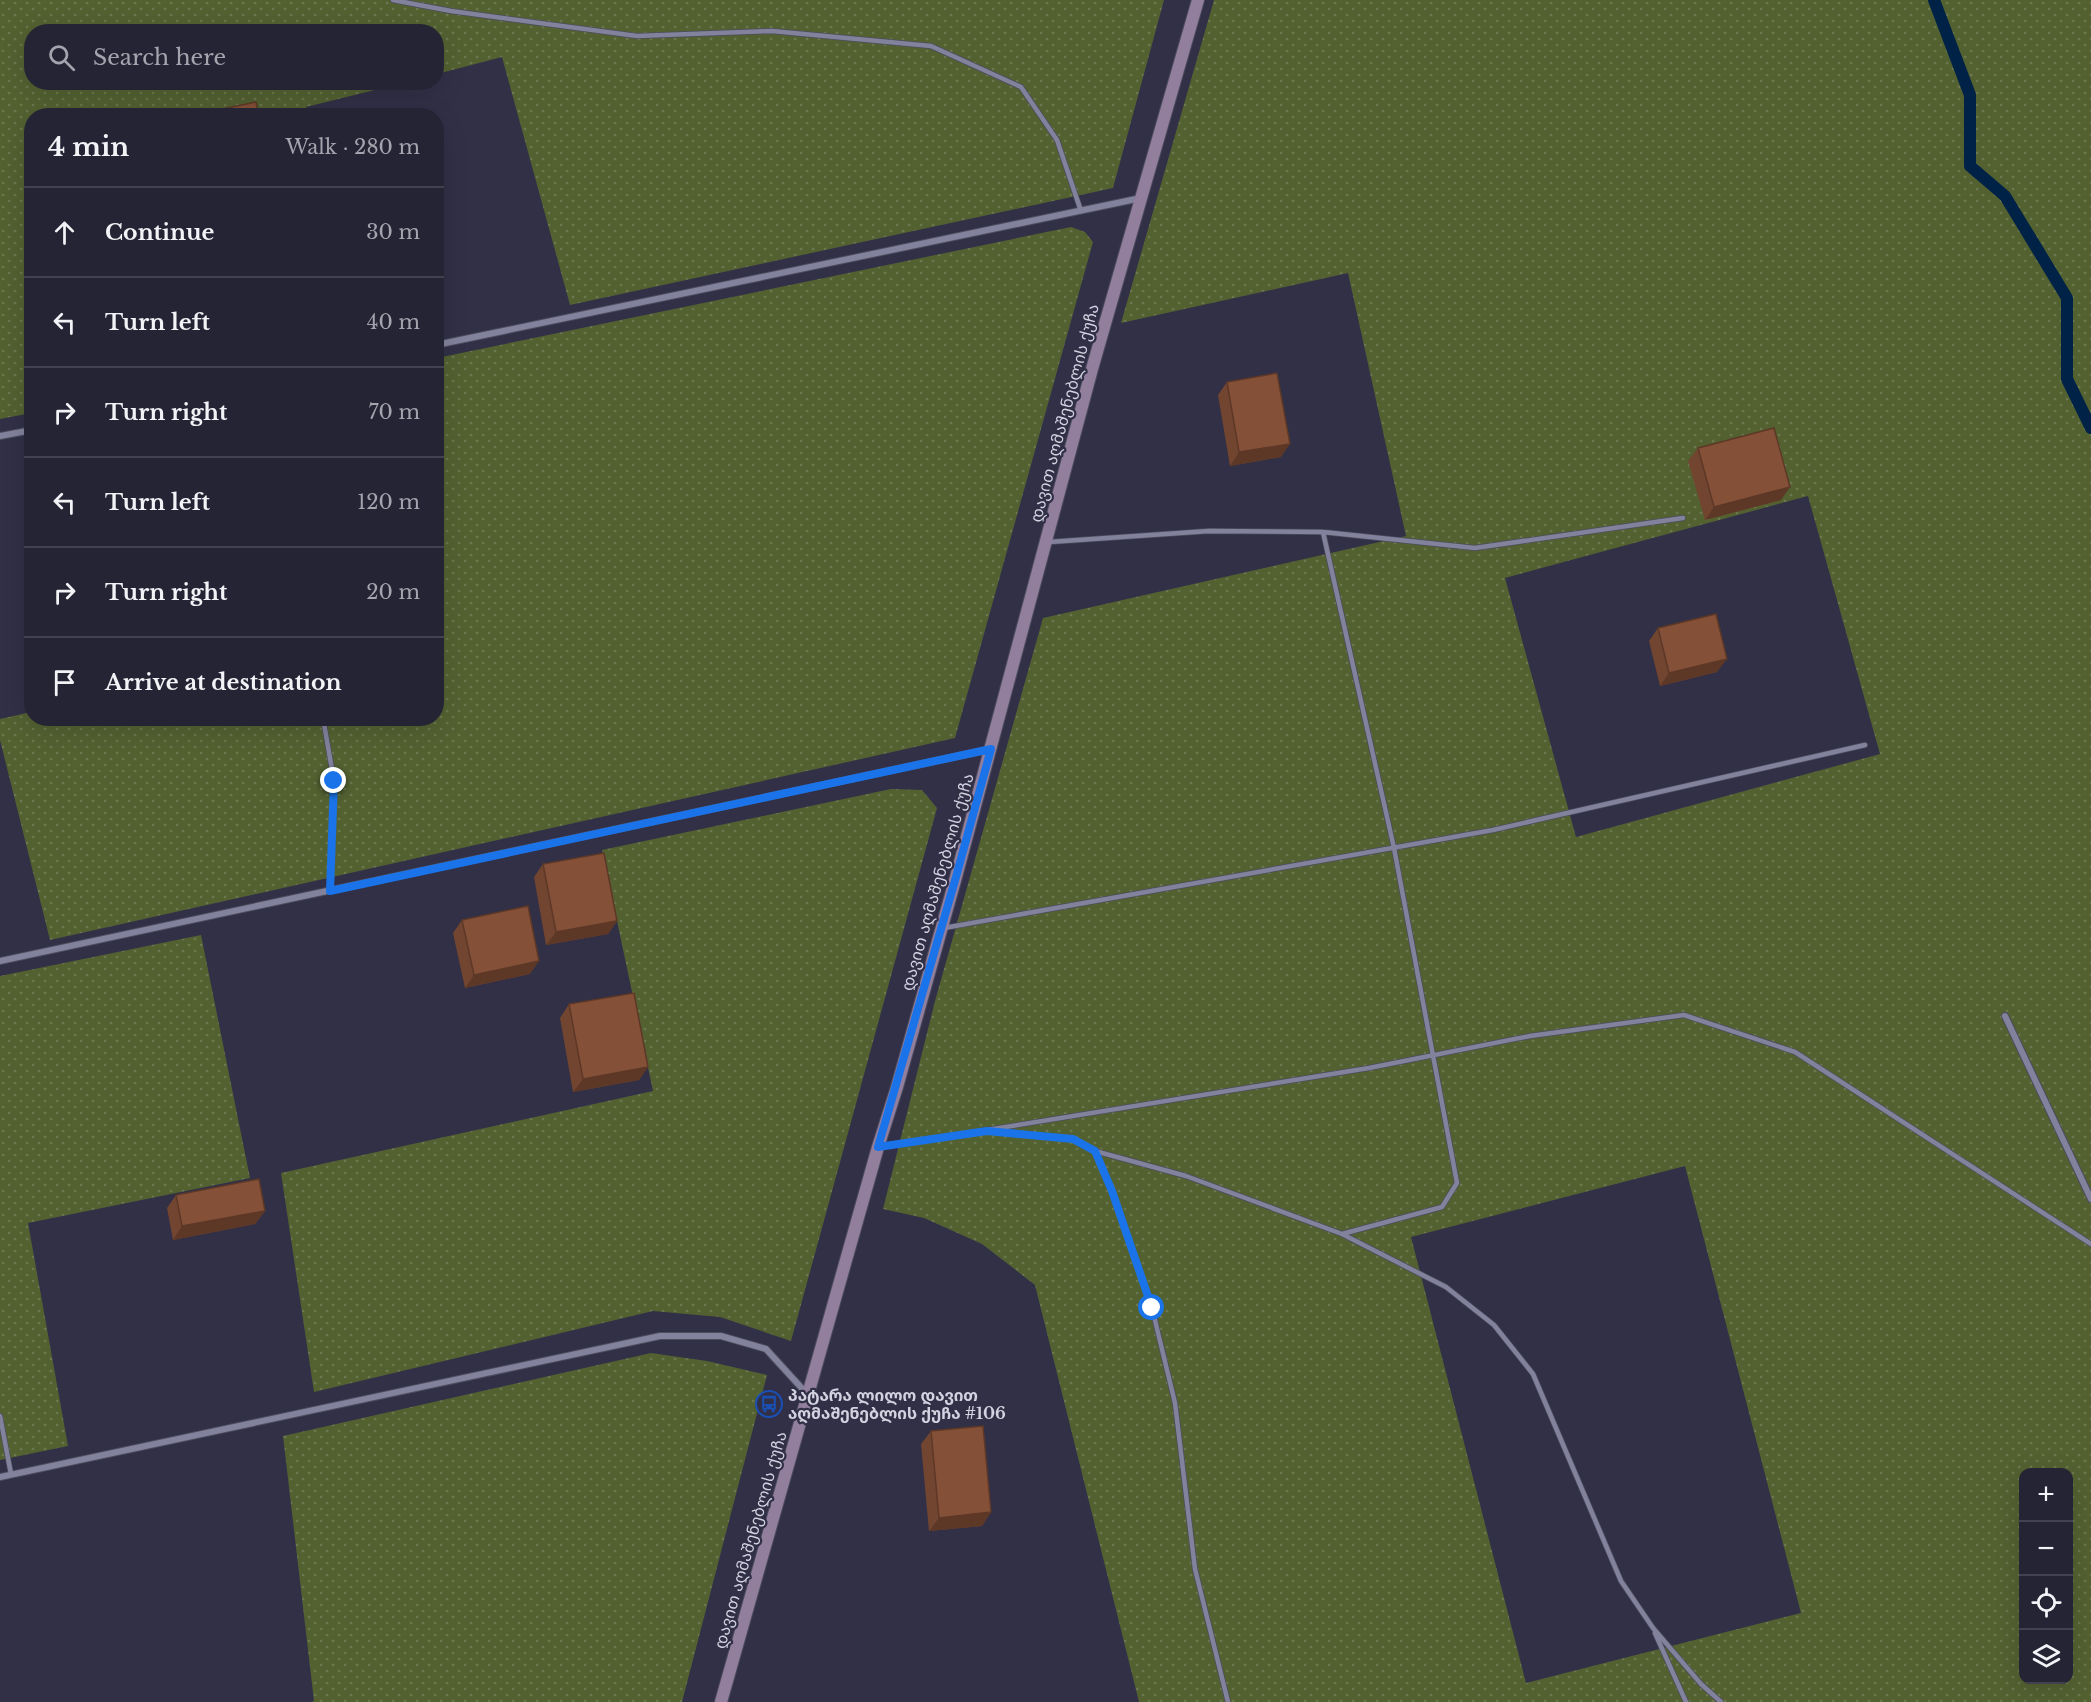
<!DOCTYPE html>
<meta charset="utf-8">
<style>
:root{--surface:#252435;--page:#313041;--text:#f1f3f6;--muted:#a3a4ad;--line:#424150}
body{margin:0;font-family:"Libre Baskerville","Noto Sans Georgian",serif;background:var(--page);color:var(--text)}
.controls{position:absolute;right:18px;bottom:18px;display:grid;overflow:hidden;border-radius:12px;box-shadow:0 6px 24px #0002}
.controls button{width:54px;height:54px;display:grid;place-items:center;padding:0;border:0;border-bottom:2px solid var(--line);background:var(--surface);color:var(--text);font:30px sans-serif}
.stop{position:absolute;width:18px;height:18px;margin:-14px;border:4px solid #1a73e8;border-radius:50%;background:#fff}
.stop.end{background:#1a73e8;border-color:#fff;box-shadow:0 2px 6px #0008}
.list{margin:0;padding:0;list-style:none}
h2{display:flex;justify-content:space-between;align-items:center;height:78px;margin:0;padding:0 24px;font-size:26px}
h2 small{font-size:20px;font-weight:400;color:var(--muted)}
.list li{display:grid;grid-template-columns:39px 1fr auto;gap:18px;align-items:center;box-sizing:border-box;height:90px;padding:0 24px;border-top:2px solid var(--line)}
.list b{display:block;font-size:22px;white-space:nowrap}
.list em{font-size:20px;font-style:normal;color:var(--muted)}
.icon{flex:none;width:33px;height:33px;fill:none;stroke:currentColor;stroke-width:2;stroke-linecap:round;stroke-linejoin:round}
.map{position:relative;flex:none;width:2091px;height:1702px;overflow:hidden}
.search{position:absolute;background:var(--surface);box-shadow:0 6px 24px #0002;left:24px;top:24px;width:420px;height:66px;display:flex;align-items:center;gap:15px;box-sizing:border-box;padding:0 21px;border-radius:24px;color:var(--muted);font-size:22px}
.panel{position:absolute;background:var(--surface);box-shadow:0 6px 24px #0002;left:24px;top:108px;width:420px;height:618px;border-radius:24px}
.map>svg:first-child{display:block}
.grass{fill:url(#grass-dots);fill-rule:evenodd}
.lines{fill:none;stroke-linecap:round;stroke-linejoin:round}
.stream{stroke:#002246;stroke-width:12}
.lane-casing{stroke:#4d4c5e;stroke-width:6}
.street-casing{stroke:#4d4c5e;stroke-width:8}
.secondary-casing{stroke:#4d4c5e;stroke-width:14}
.lane{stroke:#82829c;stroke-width:4.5}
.street{stroke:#82829c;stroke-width:6}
.secondary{stroke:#927e9d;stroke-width:12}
.wall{fill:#724530}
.shaded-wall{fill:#5d3827}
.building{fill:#855038;stroke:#5d3827;stroke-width:1.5}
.route{stroke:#1a73e8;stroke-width:8}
.labels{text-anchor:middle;stroke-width:4.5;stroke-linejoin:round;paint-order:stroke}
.street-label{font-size:16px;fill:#d2d2e0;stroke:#313047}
.poi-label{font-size:16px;font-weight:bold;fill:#d2d2e0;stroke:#313047;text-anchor:start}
</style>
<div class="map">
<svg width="2091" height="1702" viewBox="0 0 2091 1702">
<defs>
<pattern id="grass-dots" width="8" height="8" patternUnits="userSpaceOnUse" patternTransform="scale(1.5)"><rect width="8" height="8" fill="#536131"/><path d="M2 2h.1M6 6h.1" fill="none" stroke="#6b774f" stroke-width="1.8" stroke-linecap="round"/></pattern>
</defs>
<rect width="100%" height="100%" fill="#313047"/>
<path class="grass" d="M0 0H1164L1113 188 570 305 502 57 437 74 436 32H32V82L403 83 306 107 308 115 32 116 31 413 0 419Z
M1214 0H2091V1702H1139L1035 1285 982 1244 924 1218 883 1209 935 1001 1043 618 1406 536 1348 273 1121 323ZM1808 496 1880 754 1576 837 1505 578ZM1685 1166 1801 1613 1526 1683 1411 1237ZM2024 1472H2068V1680H2024Z
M1071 227 1085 232 1093 242 955 738 50 940 0 740V719L31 712 32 718H436L437 358Z
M891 789 922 790 937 808 791 1341 720 1317 653 1311 314 1392 281 1173 653 1091 602 850Z
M201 935 250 1178 28 1223 68 1446 0 1460V976Z
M651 1353 707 1361 767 1375 682 1702H311L314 1701 283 1436Z"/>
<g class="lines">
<path class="stream" d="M1934 0 1970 95V166L2005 196 2067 298V379L2091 428"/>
<defs>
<path id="lane" d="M393 0 451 11 637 36 772 31 931 46 1021 87 1057 140 1081 211
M1323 532 1394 848 1457 1183 1442 1207 1342 1234
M1049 542 1209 531 1323 532 1475 548 1683 518
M323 718 334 781 330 891
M944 928 1493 830 1865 745
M987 1130 1369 1068 1530 1036 1684 1015 1795 1052 2091 1244
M880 1147 987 1130 1073 1139 1095 1151 1112 1191 1152 1308 1175 1403 1195 1569 1228 1702
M1095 1151 1186 1176 1342 1234 1446 1287 1494 1325 1533 1374 1621 1581 1653 1628 1701 1684 1721 1702
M0 1416 11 1474
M1655 1633 1686 1702"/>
<path id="street" d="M436 345 1141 198
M0 436 32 430
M0 961 991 749
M2005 1016 2091 1199
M0 1477 660 1336H721L766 1349 808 1395"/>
<path id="secondary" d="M721 1702 878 1147 897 1087 956 877 1092 369 1198 0"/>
</defs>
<use href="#lane" class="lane-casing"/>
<use href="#street" class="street-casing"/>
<use href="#secondary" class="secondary-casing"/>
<use href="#lane" class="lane"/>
<use href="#street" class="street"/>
<use href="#secondary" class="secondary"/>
</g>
<path class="wall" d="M1227 382 1281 457 1230 466 1218 395Z
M1698 448 1781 500 1705 520 1688 461Z
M1658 628 1717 672 1660 686 1649 641Z
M543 864 617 921 608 934 546 945 534 877Z
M462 920 530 974 465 988 453 933Z
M569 1004 648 1067 639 1080 573 1092 560 1018Z
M176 1195 265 1211 255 1224 173 1240 167 1208Z
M931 1431 991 1512 982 1526 929 1531 921 1444Z"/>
<path class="shaded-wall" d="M1290 444 1281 457 1230 466 1239 452Z
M1790 487 1781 500 1705 520 1714 507Z
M1727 659 1717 672 1660 686 1669 673Z
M617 921 608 934 546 945 556 932Z
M539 961 530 974 465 988 474 975Z
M648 1067 639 1080 573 1092 583 1079Z
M265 1211 255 1224 173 1240 182 1226Z
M991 1512 982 1526 929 1531 939 1518Z"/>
<path class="building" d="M256 102 259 116H198V114Z
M1277 373 1290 444 1239 452 1227 382Z
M1774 428 1790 487 1714 507 1698 448Z
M1716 614 1727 659 1669 673 1658 628Z
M604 853 617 921 556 932 543 864Z
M528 906 539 961 474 975 462 920Z
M634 993 648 1067 583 1079 569 1004Z
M259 1179 265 1211 182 1226 176 1195Z
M983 1426 991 1512 939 1518 931 1431Z"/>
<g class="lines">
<path class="route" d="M334 781 330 891 991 749 956 877 878 1147 987 1131 1073 1139 1095 1151 1112 1191 1152 1308"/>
</g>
<defs>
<symbol id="bus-ring" viewBox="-11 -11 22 22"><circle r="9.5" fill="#313047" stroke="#1a4fb4" stroke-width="1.5"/><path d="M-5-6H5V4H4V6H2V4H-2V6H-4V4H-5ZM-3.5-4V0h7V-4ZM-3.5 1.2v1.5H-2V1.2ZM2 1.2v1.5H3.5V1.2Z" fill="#1a4fb4"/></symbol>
</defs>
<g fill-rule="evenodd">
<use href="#bus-ring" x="754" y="1389" width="30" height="30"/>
</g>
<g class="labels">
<g class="street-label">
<text transform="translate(1064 413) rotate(-75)" y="6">დავით აღმაშენებლის ქუჩა</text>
<text transform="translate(937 882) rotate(-74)" y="6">დავით აღმაშენებლის ქუჩა</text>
<text transform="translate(750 1540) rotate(-74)" y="6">დავით აღმაშენებლის ქუჩა</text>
</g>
<g class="poi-label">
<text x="788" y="1401">პატარა ლილო დავით<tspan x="788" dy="18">აღმაშენებლის ქუჩა #106</tspan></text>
</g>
</g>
</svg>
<div class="controls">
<button>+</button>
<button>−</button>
<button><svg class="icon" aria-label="locate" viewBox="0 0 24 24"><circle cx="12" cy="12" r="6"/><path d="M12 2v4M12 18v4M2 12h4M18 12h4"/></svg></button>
<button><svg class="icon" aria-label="layers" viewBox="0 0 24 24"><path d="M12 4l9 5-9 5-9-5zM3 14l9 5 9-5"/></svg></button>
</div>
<div class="stop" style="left:1152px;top:1308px"></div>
<div class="stop end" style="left:334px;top:781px"></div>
<div class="search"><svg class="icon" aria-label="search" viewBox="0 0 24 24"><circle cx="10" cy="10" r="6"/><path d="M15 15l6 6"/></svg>Search here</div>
<section class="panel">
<h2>4 min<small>Walk · 280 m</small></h2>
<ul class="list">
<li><svg class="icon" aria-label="ahead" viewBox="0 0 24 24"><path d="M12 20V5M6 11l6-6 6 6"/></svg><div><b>Continue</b></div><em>30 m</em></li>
<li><svg class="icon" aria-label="left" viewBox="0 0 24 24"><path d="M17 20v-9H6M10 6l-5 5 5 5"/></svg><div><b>Turn left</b></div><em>40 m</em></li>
<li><svg class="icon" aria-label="right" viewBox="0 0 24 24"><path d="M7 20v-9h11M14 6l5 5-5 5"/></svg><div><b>Turn right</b></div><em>70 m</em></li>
<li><svg class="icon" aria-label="left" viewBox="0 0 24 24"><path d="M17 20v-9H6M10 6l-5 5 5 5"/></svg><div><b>Turn left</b></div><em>120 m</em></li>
<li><svg class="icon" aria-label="right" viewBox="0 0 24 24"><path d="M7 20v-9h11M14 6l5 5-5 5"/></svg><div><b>Turn right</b></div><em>20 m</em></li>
<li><svg class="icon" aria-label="arrive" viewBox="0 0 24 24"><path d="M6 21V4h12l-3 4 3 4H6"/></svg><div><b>Arrive at destination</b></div></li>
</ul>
</section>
</div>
